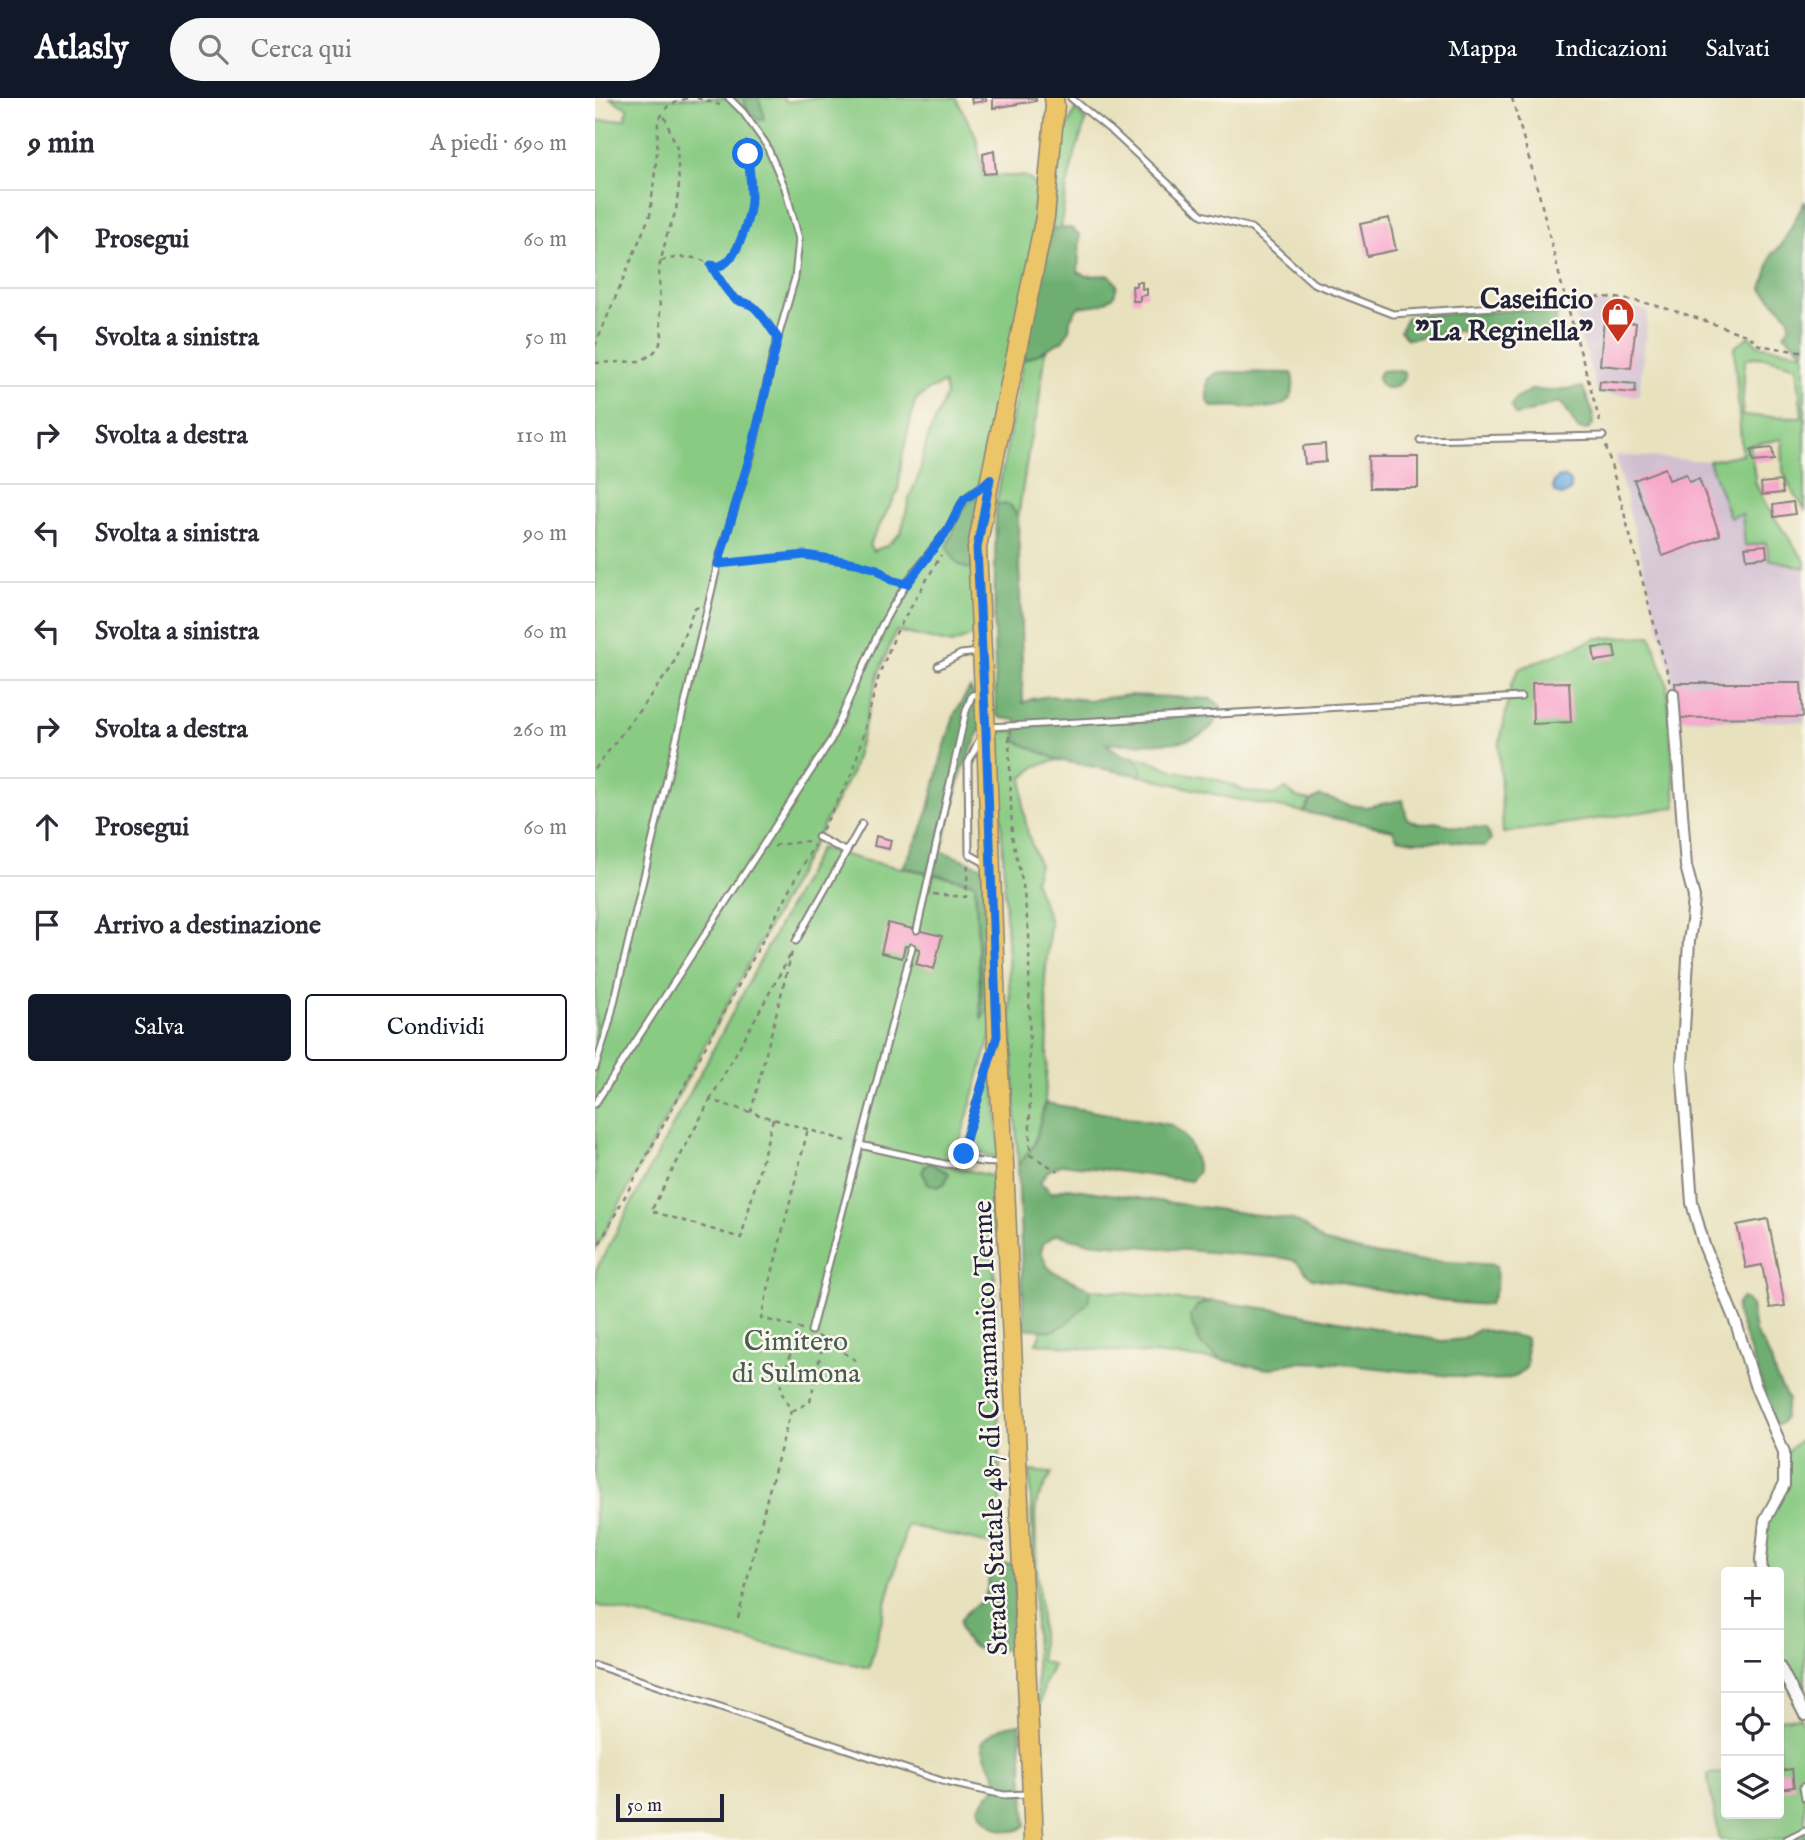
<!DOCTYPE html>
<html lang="it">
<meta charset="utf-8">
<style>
:root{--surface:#fff;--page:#f7f7f7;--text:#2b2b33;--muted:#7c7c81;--line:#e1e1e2;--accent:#111827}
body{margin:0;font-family:"IM FELL English",serif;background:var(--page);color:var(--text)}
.controls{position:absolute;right:21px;bottom:21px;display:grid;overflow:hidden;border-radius:7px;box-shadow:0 7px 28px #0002}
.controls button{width:63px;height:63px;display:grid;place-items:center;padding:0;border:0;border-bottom:2px solid var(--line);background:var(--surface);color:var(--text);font:35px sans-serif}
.scale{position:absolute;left:21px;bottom:18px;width:108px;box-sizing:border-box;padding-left:7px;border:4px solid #22223b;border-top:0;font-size:19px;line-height:24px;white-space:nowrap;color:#22223b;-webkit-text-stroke:5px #fbf7ec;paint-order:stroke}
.stop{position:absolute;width:21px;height:21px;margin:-16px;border:5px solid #1a73e8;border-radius:50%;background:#fff}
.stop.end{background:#1a73e8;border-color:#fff;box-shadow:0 2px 7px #0008}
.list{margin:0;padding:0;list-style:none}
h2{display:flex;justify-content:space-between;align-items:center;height:91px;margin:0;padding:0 28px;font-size:30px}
h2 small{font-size:23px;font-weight:400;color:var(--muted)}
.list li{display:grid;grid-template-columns:46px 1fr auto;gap:21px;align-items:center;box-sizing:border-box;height:98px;padding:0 28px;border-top:2px solid var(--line)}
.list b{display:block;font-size:26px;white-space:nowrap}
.list em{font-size:23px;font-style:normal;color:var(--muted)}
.actions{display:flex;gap:14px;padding:21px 28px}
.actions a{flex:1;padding:16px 0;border:2px solid var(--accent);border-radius:7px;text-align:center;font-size:24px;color:var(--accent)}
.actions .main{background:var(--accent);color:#fff}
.icon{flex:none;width:38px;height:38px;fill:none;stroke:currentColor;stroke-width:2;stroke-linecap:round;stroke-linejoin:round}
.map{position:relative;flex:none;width:1210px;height:1742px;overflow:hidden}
header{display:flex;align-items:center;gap:42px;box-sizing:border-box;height:98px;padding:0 35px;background:var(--accent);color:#fff}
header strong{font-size:33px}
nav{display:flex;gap:38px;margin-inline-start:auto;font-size:24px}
.search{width:490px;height:63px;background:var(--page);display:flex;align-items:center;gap:18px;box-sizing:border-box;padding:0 24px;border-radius:38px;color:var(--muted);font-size:26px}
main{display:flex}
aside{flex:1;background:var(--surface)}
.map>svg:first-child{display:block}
.industrial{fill:#cfbed0}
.green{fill:#89cb83;stroke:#56765f;stroke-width:2;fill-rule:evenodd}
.forest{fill:#6eaf71;stroke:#486856;stroke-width:2}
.water{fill:#6eaadf;stroke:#48668d;stroke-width:2}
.building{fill:#f7a6cb}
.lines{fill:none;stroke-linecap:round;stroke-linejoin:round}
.lane-casing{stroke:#85827c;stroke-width:9}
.street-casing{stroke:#85827c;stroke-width:14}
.primary-casing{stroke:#85827c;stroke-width:21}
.path{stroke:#85827c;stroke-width:2.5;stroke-dasharray:5 5;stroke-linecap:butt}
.lane{stroke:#fff;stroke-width:5}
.street{stroke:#fff;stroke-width:10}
.primary{stroke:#edc569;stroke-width:18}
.route{stroke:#1a73e8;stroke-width:9}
.labels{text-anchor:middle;stroke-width:5;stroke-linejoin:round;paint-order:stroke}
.poi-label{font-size:28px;font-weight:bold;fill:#22223b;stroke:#fbf7ec;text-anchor:end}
.park-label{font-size:28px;fill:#465d54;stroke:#fbf7ec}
.street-label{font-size:28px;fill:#22223b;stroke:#fbf7ec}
</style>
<header>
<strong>Atlasly</strong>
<div class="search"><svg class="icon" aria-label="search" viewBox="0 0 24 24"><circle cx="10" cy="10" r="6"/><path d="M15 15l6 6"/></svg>Cerca qui</div>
<nav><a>Mappa</a><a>Indicazioni</a><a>Salvati</a></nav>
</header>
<main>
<aside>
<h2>9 min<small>A piedi · 690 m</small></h2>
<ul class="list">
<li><svg class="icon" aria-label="ahead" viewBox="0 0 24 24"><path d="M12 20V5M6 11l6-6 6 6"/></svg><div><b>Prosegui</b></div><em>60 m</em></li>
<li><svg class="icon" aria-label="left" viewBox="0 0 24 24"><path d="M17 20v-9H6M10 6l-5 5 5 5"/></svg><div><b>Svolta a sinistra</b></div><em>50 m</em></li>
<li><svg class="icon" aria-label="right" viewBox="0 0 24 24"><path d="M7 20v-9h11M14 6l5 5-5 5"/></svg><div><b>Svolta a destra</b></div><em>110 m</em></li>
<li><svg class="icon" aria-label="left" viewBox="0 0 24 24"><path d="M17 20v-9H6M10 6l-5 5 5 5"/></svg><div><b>Svolta a sinistra</b></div><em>90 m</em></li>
<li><svg class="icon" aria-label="left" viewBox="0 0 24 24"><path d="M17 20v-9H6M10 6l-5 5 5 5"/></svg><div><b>Svolta a sinistra</b></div><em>60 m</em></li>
<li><svg class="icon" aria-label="right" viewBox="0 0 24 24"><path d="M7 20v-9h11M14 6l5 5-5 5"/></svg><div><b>Svolta a destra</b></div><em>260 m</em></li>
<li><svg class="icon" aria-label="ahead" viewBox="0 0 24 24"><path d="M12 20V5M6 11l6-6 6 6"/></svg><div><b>Prosegui</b></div><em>60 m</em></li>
<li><svg class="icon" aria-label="arrive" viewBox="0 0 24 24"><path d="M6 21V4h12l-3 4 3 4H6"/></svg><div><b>Arrivo a destinazione</b></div></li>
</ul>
<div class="actions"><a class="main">Salva</a><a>Condividi</a></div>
</aside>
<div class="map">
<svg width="1210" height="1742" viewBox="0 0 1210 1742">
<rect width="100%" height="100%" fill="#fbf7ec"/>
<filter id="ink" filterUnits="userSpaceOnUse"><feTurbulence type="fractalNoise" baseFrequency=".0143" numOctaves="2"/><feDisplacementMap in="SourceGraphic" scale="14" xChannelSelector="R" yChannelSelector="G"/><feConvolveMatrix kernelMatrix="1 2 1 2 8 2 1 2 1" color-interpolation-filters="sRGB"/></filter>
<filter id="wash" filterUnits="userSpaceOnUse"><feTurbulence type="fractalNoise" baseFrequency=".00686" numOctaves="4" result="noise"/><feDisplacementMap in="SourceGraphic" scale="28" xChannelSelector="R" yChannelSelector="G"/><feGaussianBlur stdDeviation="1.57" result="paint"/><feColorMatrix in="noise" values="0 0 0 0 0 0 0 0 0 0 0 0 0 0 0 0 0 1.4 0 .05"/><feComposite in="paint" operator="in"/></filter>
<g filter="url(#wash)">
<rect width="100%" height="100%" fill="#e8e1be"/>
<path class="industrial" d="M1003 204 1053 213 1044 298 1003 296 977 209Z
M1020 357 1114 363 1135 419 1147 416 1172 445 1174 461 1210 470V624L1082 621 1077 579Z"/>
<path class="green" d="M15 0H148L151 11 168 13 163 0H188L193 4 216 0H361L381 38 388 78H429L452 93 395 381 382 536 357 546 301 533 284 574 257 674 0 1152V26L4 23 30 21 33 11ZM349 285 351 297 334 337 328 357 325 375 315 398 306 435 291 448 278 453 274 447 303 393 307 360 320 303 335 291Z
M481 11 491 23C478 58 469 94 466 131H457L463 58 469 36Z
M1154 238 1163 247 1210 255V412L1195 389 1188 373 1187 341 1155 347 1161 386 1172 409 1210 463V470L1174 461 1171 445 1150 448 1147 416 1135 420 1114 363 1147 356 1139 250ZM1157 259 1173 260 1202 268 1207 319 1147 318 1150 262Z
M451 252 442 317 435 342 423 419 415 407 401 406 428 262Z
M1056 538 1072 586 1081 709 908 735 904 649 917 584 924 571 1003 540Z
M402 633H422L421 643 463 662 441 668 428 680V710L433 736 444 767 439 782 455 824 450 880 453 936 450 1005 439 1047 423 1067Z
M540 659 559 664 580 673 621 681 651 693 678 697 691 691 701 699 716 703 709 714 634 700 546 678 547 670Z
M225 750 268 762 380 785 386 919 396 908 397 934 360 1060 351 1063 350 1067 397 1078 407 1449 312 1427 274 1570 0 1507V1174Z
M398 963 405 1060C392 1057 380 1056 373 1044Z
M495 1191 594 1203H616L602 1208 606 1247 627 1262 493 1251 441 1245 447 1232 457 1233 493 1204Z
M1210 1339V1616L1184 1567V1474H1168L1170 1422 1189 1388V1355Z
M435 1373 457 1375 442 1402 440 1416 441 1455 446 1522V1563L458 1567 450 1584 443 1616Z
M1205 1619 1210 1630V1742H1125L1112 1676 1131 1675V1716H1184V1621Z"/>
<path class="forest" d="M148 0H163L168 13 169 21 165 22C155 17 151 11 148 0Z
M1210 103V257V255L1189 236 1194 230V219L1167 191 1177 156 1186 148Z
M476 130 485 137 483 174 491 178 515 177 522 187 519 198 506 206 483 209 475 222 474 233 467 243 439 258 428 262 457 131Z
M922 212 962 214 961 223 955 233C923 238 892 230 861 233 844 234 829 240 812 241L805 233 812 219 825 216 885 215Z
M797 272 808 274 810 278C805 291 785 297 783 278L786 273Z
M629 274 697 275C705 315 673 310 646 309 636 308 627 309 617 309L612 302V282L621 275Z
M988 289 998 315V326L993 332 983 331C974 320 976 313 964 304 949 307 935 316 920 317L916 308 921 300 938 291 951 293Z
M389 394 380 469C365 475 359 460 352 450 360 428 366 403 389 394Z
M401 406 415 407 423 419 428 605 437 601 454 598 493 602 535 597 616 601 626 608C624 614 622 622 617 628 595 653 541 643 511 646L529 658 540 659 547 670 546 678 463 662 421 643 422 622 406 620 401 616 399 535Z
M375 590 383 605 385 632 368 670 346 753 388 769 396 908 387 920 380 785 308 769 325 736 335 707 347 657 360 615Z
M725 698 756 707 770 709 808 702 812 721 825 726 839 724 869 730 879 729 891 731 896 741 890 749 856 743H818L802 740 798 732 709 714 716 703Z
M450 1005 576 1027C594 1039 599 1052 603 1073L596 1083 468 1066 453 1073 445 1084 457 1095 472 1090 698 1122 713 1130 727 1143 777 1156 823 1162 901 1167C902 1181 902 1196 893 1207L862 1205 717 1180 701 1163 689 1160 491 1144 461 1136 448 1146 446 1153 452 1168 459 1174 495 1191 493 1204 482 1216 469 1227 457 1233 429 1230 423 1067 439 1047Z
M335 1065 354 1075 350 1085 342 1089 333 1085 327 1074 330 1067Z
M1147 1200 1150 1201 1156 1208 1160 1234 1170 1250 1176 1262 1180 1277 1193 1302 1188 1323 1183 1327 1179 1326 1172 1307 1168 1290 1141 1213 1142 1206Z
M616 1203 691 1213 847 1243 869 1241 884 1231 931 1240 932 1268C919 1283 912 1281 893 1282L736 1265 702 1264 673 1271 627 1262 606 1247 597 1227 596 1217 602 1208Z
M406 1466H420L421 1549C402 1554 378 1558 368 1537 366 1532 364 1526 366 1521 371 1511 385 1508 390 1498 396 1484 389 1476 406 1466Z
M425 1626 431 1727C416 1742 388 1727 384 1709L392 1698 403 1687C401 1671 388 1663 387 1644 398 1632 408 1628 425 1626Z"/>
<path class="water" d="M958 388a9 9 0 1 1 18 0a9 9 0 1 1-18 0Z"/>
<g id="blocks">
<path class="building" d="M376 0H391V3L377 5Z
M398 0H441V3L398 10Z
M399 53 401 75 389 76 388 56Z
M794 120 801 152 772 158 765 126Z
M541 184H547V191H552V197L545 198V203H538L537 188H541Z
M1009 222 1041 225 1036 270 1005 267Z
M1005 283 1041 286 1040 295 1004 292Z
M730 346 731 364 710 366 708 348Z
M1177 350 1179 362 1158 364 1156 352Z
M773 359H823V390H774Z
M1070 370 1074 382 1091 376 1094 384 1104 381 1125 437 1068 458 1039 382Z
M1186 383 1188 395 1167 397 1166 385Z
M1198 404 1200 416 1179 419 1178 407Z
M1171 447 1172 459 1152 461 1150 449Z
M1019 548 1021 560 1000 563 998 550Z
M974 584 976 624 938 626 937 585Z
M1080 585H1206L1208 619 1083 620Z
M281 738 296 742 294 751 279 748Z
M293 825 347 838 339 871 321 866 325 851 310 848 307 860 286 855Z
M1173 1121 1190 1208 1175 1210 1167 1167 1151 1170 1142 1127Z
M1197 1671 1199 1689 1184 1691V1673Z"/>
</g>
</g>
<g filter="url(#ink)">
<use href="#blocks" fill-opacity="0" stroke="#85827c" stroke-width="2"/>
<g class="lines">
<defs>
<path id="lane" d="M476 0 519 35 607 117 656 130 718 185 798 216 971 204
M825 342 1008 338
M343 568 366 556 384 554
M394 629 926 599
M386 638 373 665 374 756 392 766
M223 739 250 753
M322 832 371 613 377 597 386 596
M201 843 267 726
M396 957 369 1047C370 1067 388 1064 405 1065
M0 970 14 926 125 457 157 355 178 257 200 180 204 141 190 90 171 46 148 14 134 0
M0 1006 236 642 286 529 297 509 319 474 354 430 369 401 389 386
M265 1047 350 1066 362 1067 373 1060
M216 1233 317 849
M0 1567 350 1684 409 1697 433 1696
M1210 1688 1208 1689 1210 1700
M1192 1742 1210 1733"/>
<path id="street" d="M1078 596 1091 768 1099 799 1097 823 1094 843 1087 967 1097 1105 1109 1147 1141 1225 1160 1287 1189 1354V1387L1170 1422 1166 1462 1167 1474
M1184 1567 1210 1617"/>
<path id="primary" d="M439 1742 409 1065 402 938 391 635 382 450 395 381 450 119 460 7 459 0"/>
</defs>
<use href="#lane" class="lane-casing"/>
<use href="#street" class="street-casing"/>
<use href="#primary" class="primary-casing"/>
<path class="path" d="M102 0 125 7
M917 0 944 96 969 196
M66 163C80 159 103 156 115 167 124 174 129 190 138 199 143 204 151 203 157 208 165 213 170 221 175 229
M116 167 126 168 133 162 140 154 150 130 157 98 151 37
M981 202C1029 189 1107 223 1154 238L1164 247 1210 255
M974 213 1006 328
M0 248 55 117 62 55 63 23 73 8 92 0
M0 265 46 263 57 256 64 249 67 237 65 220 64 170 72 137 81 113 84 86 82 50 68 15
M1011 348 1075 585
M133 465 210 457 261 465 282 471 296 482 302 484
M414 638 417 738 428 787 434 837 435 1057 463 1073
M0 671 77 569 99 511 101 509 104 510
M227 732 258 674 285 574 302 533 346 457
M179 749 182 747 213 743
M338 796 371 799 373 766
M115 1002 197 854 156 1014
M178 1021 146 1140 56 1113 115 1002 255 1044
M0 1154 219 747
M207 1231 166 1220 213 1031
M223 1238 262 1263
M197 1313 215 1304 226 1254 220 1243
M143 1520 172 1400 196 1313 185 1291 199 1243 207 1239"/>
<use href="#lane" class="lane"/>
<use href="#street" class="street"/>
<use href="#primary" class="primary"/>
</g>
</g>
<g class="lines" filter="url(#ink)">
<path class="route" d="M153 56C154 69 156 83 156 96 157 113 144 160 127 167 123 169 120 168 116 167 123 178 129 191 139 200 145 205 153 204 159 209 169 218 175 230 183 240L156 355 123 466 210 457 261 465 282 471 296 482 312 486 354 430 369 401 383 392 395 381 382 450 391 635 402 938 369 1047V1056"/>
</g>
<defs>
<symbol id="shop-pin" viewBox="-11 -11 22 30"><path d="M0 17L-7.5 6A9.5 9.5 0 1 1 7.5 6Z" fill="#c8321e" stroke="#fbf7ec"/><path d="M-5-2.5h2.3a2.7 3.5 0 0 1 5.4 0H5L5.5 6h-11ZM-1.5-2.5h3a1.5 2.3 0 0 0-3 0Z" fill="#fff"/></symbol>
</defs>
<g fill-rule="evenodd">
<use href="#shop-pin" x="1004" y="197" width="38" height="52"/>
</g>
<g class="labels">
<g class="poi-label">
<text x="998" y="210">Caseificio<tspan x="998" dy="32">"La Reginella"</tspan></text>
</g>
<g class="park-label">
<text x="201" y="1252">Cimitero<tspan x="201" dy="32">di Sulmona</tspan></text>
</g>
<g class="street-label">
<text transform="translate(394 1330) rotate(-92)" y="10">Strada Statale 487 di Caramanico Terme</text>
</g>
</g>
</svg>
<div class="controls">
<button>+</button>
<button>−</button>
<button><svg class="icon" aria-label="locate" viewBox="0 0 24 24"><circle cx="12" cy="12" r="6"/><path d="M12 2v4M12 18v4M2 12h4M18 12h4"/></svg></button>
<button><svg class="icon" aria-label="layers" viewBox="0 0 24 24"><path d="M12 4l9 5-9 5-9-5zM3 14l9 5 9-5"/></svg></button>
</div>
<div class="scale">50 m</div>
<div class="stop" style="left:153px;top:56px"></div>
<div class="stop end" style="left:369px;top:1056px"></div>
</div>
</main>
